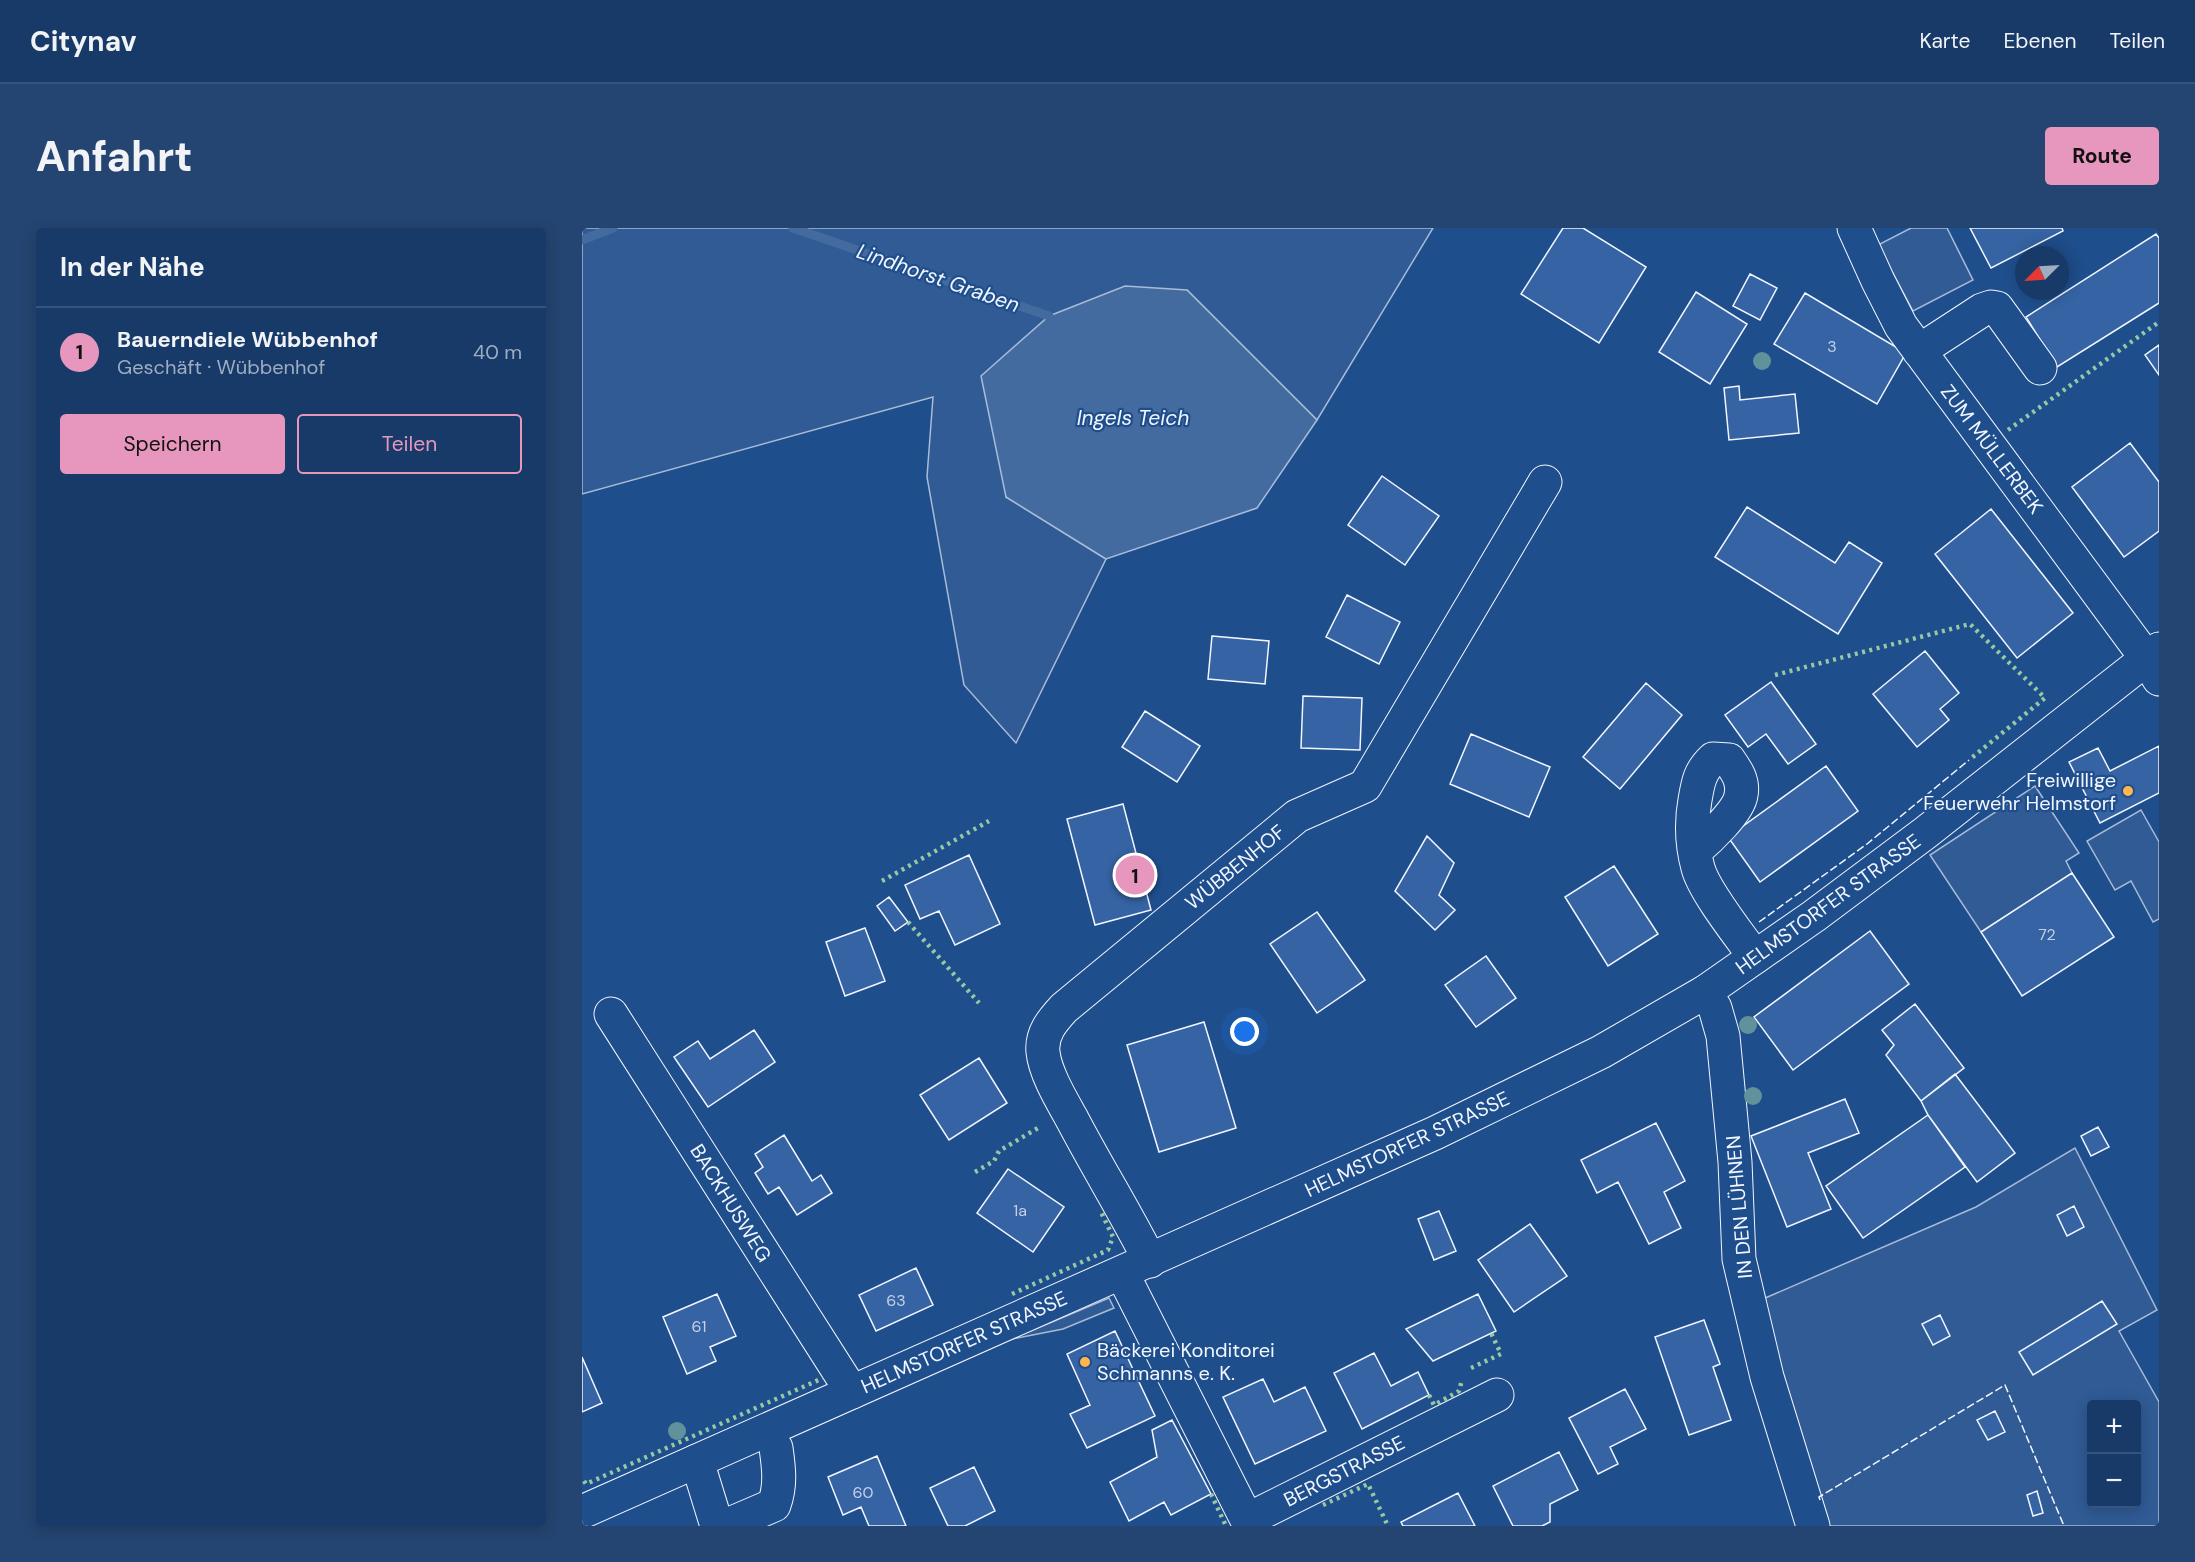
<!DOCTYPE html>
<html lang="de">
<meta charset="utf-8">
<style>
:root{--surface:#173a69;--page:#244571;--text:#f1f3f6;--muted:#9eadc0;--line:#36547d;--accent:#e797bd}
body{margin:0;font-family:"DM Sans",sans-serif;background:var(--page);color:var(--text)}
.controls{position:absolute;right:18px;bottom:18px;display:grid;overflow:hidden;border-radius:6px;box-shadow:0 3px 15px #0003}
.controls button{width:54px;height:54px;display:grid;place-items:center;padding:0;border:0;border-bottom:2px solid var(--line);background:var(--surface);color:var(--text);font:30px sans-serif}
.compass{position:absolute;left:1433px;top:18px;width:54px;height:54px;border-radius:50%;background:var(--surface);box-shadow:0 3px 15px #0003;rotate:246deg}
.you{position:absolute;left:663px;top:804px;width:21px;height:21px;margin:-15px;border:4px solid #fff;border-radius:50%;background:#1a73e8;box-shadow:0 0 0 9px #1a73e833}
.badge{display:grid;place-items:center;width:39px;height:39px;border-radius:50%;background:var(--accent);color:#111;font-size:20px;font-weight:700}
.pin{position:absolute;translate:-50% -50%;border:3px solid #fff;box-shadow:0 2px 6px #0006}
.list{margin:0;padding:0;list-style:none}
h2{display:flex;justify-content:space-between;align-items:center;height:78px;margin:0;padding:0 24px;font-size:26px}
h2 small{font-size:20px;font-weight:400;color:var(--muted)}
.list li{display:grid;grid-template-columns:39px 1fr auto;gap:18px;align-items:center;box-sizing:border-box;height:90px;padding:0 24px;border-top:2px solid var(--line)}
.list b{display:block;font-size:22px;white-space:nowrap}
.list p{margin:0;font-size:20px;white-space:nowrap;color:var(--muted)}
.list em{font-size:20px;font-style:normal;color:var(--muted)}
.actions{display:flex;gap:12px;padding:18px 24px}
.actions a{flex:1;padding:14px 0;border:2px solid var(--accent);border-radius:6px;text-align:center;font-size:21px;color:var(--accent)}
.actions .main{background:var(--accent);color:#111}
.map{position:relative;flex:none;width:1577px;height:1298px;overflow:hidden;border-radius:6px}
header{display:flex;align-items:center;gap:36px;box-sizing:border-box;height:84px;padding:0 30px;background:var(--surface);border-bottom:2px solid var(--line)}
header strong{font-size:28px}
nav{display:flex;gap:33px;margin-inline-start:auto;font-size:21px}
.intro{display:flex;align-items:center;justify-content:space-between;box-sizing:border-box;height:144px;padding:0 36px}
h1{margin:0;font-size:42px}
.button{padding:15px 27px;border-radius:6px;background:var(--accent);color:#111;font-size:21px;font-weight:700}
main{display:flex;gap:36px;padding:0 36px}
aside{flex:1;background:var(--surface);border-radius:6px;box-shadow:0 3px 15px #0003}
.map>svg:first-child{display:block}
.built{fill:#305b95;stroke:#a8bbd7;stroke-width:1.5;fill-rule:evenodd}
.water{fill:#446ba0;stroke:#a8bbd7;stroke-width:1.5}
.lines{fill:none;stroke-linecap:round;stroke-linejoin:round}
.stream{stroke:#446ba0;stroke-width:9}
.building{fill:#3563a3;stroke:#f2f6ff;stroke-width:1.5}
.minor-casing{stroke:#f2f6ff;stroke-width:35}
.major-casing{stroke:#f2f6ff;stroke-width:35}
.minor{stroke:#1f4e8c;stroke-width:33}
.major{stroke:#1f4e8c;stroke-width:33}
.hedge{stroke:#97c8a6;stroke-width:4.5;stroke-dasharray:3 4.5;stroke-linecap:butt}
.fence{stroke:#f2f6ff;stroke-width:1.5;stroke-dasharray:8 3;stroke-linecap:butt}
.tree{fill:#61919a}
.poi-dot{fill:#ffb74d;stroke:#1f4e8c;stroke-width:2}
.labels{text-anchor:middle;stroke-width:4.5;stroke-linejoin:round;paint-order:stroke}
.number-label{font-size:16px;fill:#c3d1e8}
.street-label{font-size:20px;fill:#f2f6ff;stroke:#1f4e8c}
.poi-label{font-size:20px;fill:#f2f6ff;stroke:#1f4e8c;text-anchor:end}
.water-label{font-size:21px;font-style:italic;fill:#f2f6ff;stroke:#1f4e8c}
</style>
<header>
<strong>Citynav</strong>
<nav><a>Karte</a><a>Ebenen</a><a>Teilen</a></nav>
</header>
<div class="intro"><h1>Anfahrt</h1><a class="button">Route</a></div>
<main>
<aside>
<h2>In der Nähe<small></small></h2>
<ul class="list">
<li><span class="badge">1</span><div><b>Bauerndiele Wübbenhof</b><p>Geschäft · Wübbenhof</p></div><em>40 m</em></li>
</ul>
<div class="actions"><a class="main">Speichern</a><a>Teilen</a></div>
</aside>
<div class="map">
<svg width="1577" height="1298" viewBox="0 0 1577 1298">
<rect width="100%" height="100%" fill="#1f4e8c"/>
<path class="built" d="M0 0H851L735 192 605 62 424 269 524 331 434 515 382 457 345 249 351 169 0 266Z
M1329 0H1365L1391 52 1331 83 1296 17Z
M1453 558 1497 625 1484 633 1490 645 1399 704 1348 627Z
M1559 582 1577 614V691L1571 694 1549 653 1533 662 1505 613Z
M1493 920 1575 1082 1537 1103 1577 1174V1298H1231L1167 1077 1394 979ZM1510 1176H1554V1276H1510Z
M527 1070 532 1080 481 1101 430 1111Z"/>
<path class="water" d="M543 58 605 62 735 192 675 280 524 331 424 269 399 148 467 88Z"/>
<g class="lines">
<path class="stream" d="M211 0 467 88
M0 12 31 0"/>
</g>
<path class="building" d="M981 0H1001L1064 39 1017 115 939 66Z
M1388 0H1480L1481 3 1409 40Z
M1574 6 1577 10V75L1475 139 1444 89Z
M1168 46 1195 60 1178 92 1151 78Z
M1114 64 1165 96 1128 156 1077 124Z
M1223 65 1324 125 1295 176 1192 116Z
M1577 117V147L1563 127Z
M1157 158 1158 172 1213 166 1217 205 1147 212 1142 160Z
M1548 215 1577 254V303L1542 329 1490 259Z
M800 248 857 288 823 337 766 297Z
M1165 279 1253 335 1267 314 1300 335 1256 406 1133 329Z
M1409 281 1491 385 1435 430 1353 326Z
M765 367 818 394 797 436 744 409Z
M630 408 687 413 683 456 626 451Z
M1343 423 1377 465 1358 481 1367 492 1335 519 1291 466Z
M1189 454 1234 516 1206 536 1184 506 1166 519 1143 487Z
M1064 455 1100 487 1038 561 1001 529Z
M721 468 780 470 778 522 719 520Z
M563 483 618 518 595 554 540 519Z
M889 506 968 539 947 589 868 556Z
M1577 518V565L1518 595 1487 534 1516 520 1528 543Z
M1244 538 1276 583 1178 654 1146 609Z
M541 576 569 682 513 697 485 591Z
M845 608 872 635 857 667 873 682 853 702 813 663Z
M387 627 418 696 373 717 357 683 338 691 323 657Z
M1032 638 1076 706 1026 738 983 669Z
M1490 645 1532 709 1440 768 1399 704Z
M307 669 326 694 313 703 295 678Z
M735 684 783 752 735 785 688 716Z
M283 700 303 753 263 768 244 714Z
M1288 703 1327 756 1211 842 1172 789Z
M904 728 934 770 894 799 863 757Z
M1333 776 1382 840 1339 873 1304 827 1312 817 1300 802Z
M622 794 654 900 577 924 545 817Z
M172 802 193 834 126 879 92 829 116 813 128 831Z
M397 830 425 875 367 912 338 867Z
M1373 846 1433 925 1395 954 1346 887 1339 873Z
M1263 871 1277 905 1226 925 1249 981 1205 999 1169 908Z
M1346 887 1383 939 1281 1010 1244 958Z
M1074 895 1103 953 1082 964 1099 1000 1067 1016 1036 954 1015 965 999 932Z
M1516 899 1527 919 1509 928 1499 908Z
M202 907 230 953 239 947 250 965 215 987 197 959 186 966 173 945 181 939 173 926Z
M426 941 482 979 451 1024 395 985Z
M1492 978 1502 999 1485 1008 1475 987Z
M857 983 874 1023 852 1032 836 991Z
M948 996 985 1048 932 1084 896 1032Z
M334 1040 351 1077 294 1103 277 1067Z
M135 1066 154 1108 128 1119 134 1133 105 1146 81 1089Z
M896 1066 914 1103 851 1133 824 1101Z
M1520 1073 1535 1096 1451 1147 1437 1124Z
M1358 1087 1368 1108 1351 1117 1340 1096Z
M1122 1092 1138 1136 1131 1139 1149 1192 1107 1207 1073 1109Z
M533 1103 573 1188 505 1220 488 1186 508 1177 485 1126Z
M792 1125 809 1158 836 1144 847 1167 780 1201 752 1145Z
M0 1129 20 1175 0 1184Z
M681 1151 692 1174 723 1159 744 1203 673 1236 641 1169Z
M1043 1161 1064 1201 1028 1219 1036 1236 1016 1246 987 1190Z
M1413 1183 1423 1204 1406 1212 1395 1192Z
M590 1192 629 1266 589 1287 582 1274 547 1293 528 1254 575 1229 570 1202Z
M977 1224 996 1262 968 1276V1294L960 1298H931L911 1258Z
M295 1228 324 1298H287L279 1279 261 1287 246 1249Z
M392 1239 413 1283 383 1298H366L348 1260Z
M1455 1263 1461 1285 1451 1288 1445 1267Z
M876 1265 893 1298H821L819 1294Z"/>
<g class="lines">
<defs>
<path id="minor" d="M1272 0 1296 53 1319 98 1565 431 1577 451
M1337 123 1400 82 1409 79 1415 80 1458 140
M1113 623C1126 612 1157 583 1159 567 1162 553 1154 542 1147 532L1131 531C1118 543 1116 554 1113 572 1109 594 1110 618 1116 640 1122 663 1158 708 1173 729
M1123 764 1133 780 1141 808 1153 934 1157 1031 1185 1149 1231 1298
M29 786 270 1164
M568 1033C544 985 515 939 490 891 480 873 463 845 461 824 459 805 471 792 482 780L715 588 783 558 963 254
M540 1045 665 1292 915 1167
M115 1233 135 1298
M143 1298 192 1277C199 1257 197 1241 194 1220"/>
<path id="major" d="M0 1284 853 905 1019 824 1123 764 1232 688 1343 605 1577 421"/>
</defs>
<use href="#minor" class="minor-casing"/>
<use href="#major" class="major-casing"/>
<use href="#minor" class="minor"/>
<use href="#major" class="major"/>
<path class="hedge" d="M1426 202 1577 94
M1193 447 1388 396 1463 470 1387 532
M300 653 407 593
M326 694 397 775
M393 944 412 933 417 923 456 900
M430 1066 526 1022 531 1009 519 984
M889 1140 919 1126 909 1105
M847 1167 852 1177 877 1163 880 1152
M2 1253 4 1256 241 1150
M629 1266 644 1298
M741 1277 786 1256 806 1298"/>
<path class="fence" d="M1177 694 1285 616 1387 532
M1238 1272 1237 1269 1423 1157 1482 1298"/>
</g>
<g class="tree">
<circle cx="1180" cy="133" r="9"/>
<circle cx="1166" cy="797" r="9"/>
<circle cx="1171" cy="868" r="9"/>
<circle cx="95" cy="1203" r="9"/>
</g>
<g class="poi-dot">
<circle cx="1546" cy="563" r="6"/>
<circle cx="503" cy="1134" r="6"/>
</g>
<g class="labels">
<g class="number-label">
<text x="1250" y="124">3</text>
<text x="1465" y="712">72</text>
<text x="438" y="988">1a</text>
<text x="314" y="1078">63</text>
<text x="117" y="1104">61</text>
<text x="281" y="1270">60</text>
</g>
<g class="street-label">
<text transform="translate(1410 221) rotate(53)" y="7">ZUM MÜLLERBEK</text>
<text transform="translate(653 639) rotate(-39)" y="7">WÜBBENHOF</text>
<text transform="translate(1246 676) rotate(-36)" y="7">HELMSTORFER STRASSE</text>
<text transform="translate(825 916) rotate(-25)" y="7">HELMSTORFER STRASSE</text>
<text transform="translate(149 975) rotate(58)" y="7">BACKHUSWEG</text>
<text transform="translate(1157 979) rotate(-95)" y="7">IN DEN LÜHNEN</text>
<text transform="translate(382 1114) rotate(-24)" y="7">HELMSTORFER STRASSE</text>
<text transform="translate(762 1243) rotate(-27)" y="7">BERGSTRASSE</text>
</g>
<g class="poi-label">
<text x="1534" y="559">Freiwillige<tspan x="1534" dy="23">Feuerwehr Helmstorf</tspan></text>
<text x="515" y="1129" text-anchor="start">Bäckerei Konditorei<tspan x="515" dy="23">Schmanns e. K.</tspan></text>
</g>
<g class="water-label">
<text transform="translate(356 50) rotate(19)" y="7">Lindhorst Graben</text>
<text x="551" y="197">Ingels Teich</text>
</g>
</g>
</svg>
<div class="controls">
<button>+</button>
<button>−</button>
</div>
<svg class="compass" viewBox="-18 -18 36 36"><path d="M0-13l5 13h-10z" fill="#e53935"/><path d="M0 13l5-13h-10z" fill="#9eadc0"/></svg>
<div class="you"></div>
<div class="pin badge" style="left:553px;top:647px">1</div>
</div>
</main>
